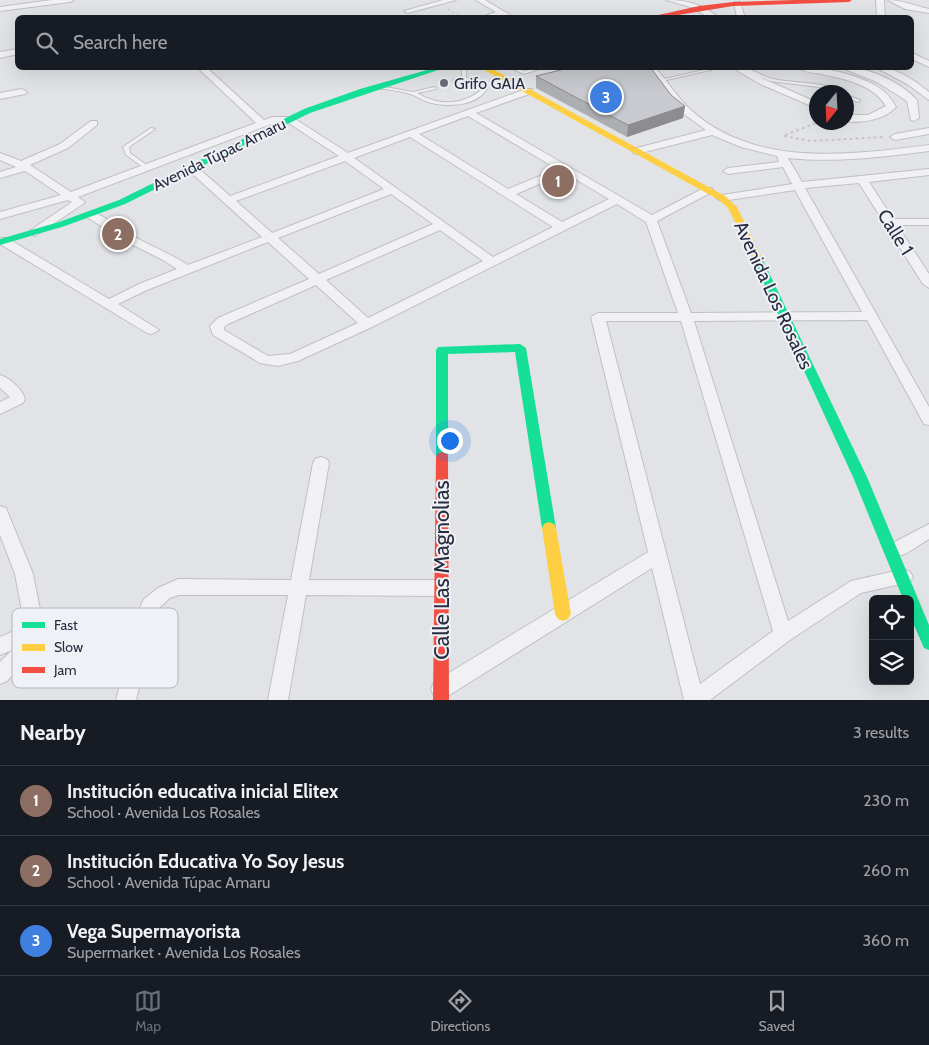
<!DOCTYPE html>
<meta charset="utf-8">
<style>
:root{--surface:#171b24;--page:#20242c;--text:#f1f3f6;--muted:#9ea1a6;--line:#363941;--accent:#6a6d7a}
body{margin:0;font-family:Cabin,sans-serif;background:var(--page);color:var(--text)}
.controls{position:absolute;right:15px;bottom:15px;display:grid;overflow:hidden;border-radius:8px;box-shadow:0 5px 20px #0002}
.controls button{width:45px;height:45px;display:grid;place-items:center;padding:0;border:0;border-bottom:1px solid var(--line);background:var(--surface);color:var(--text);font:25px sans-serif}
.compass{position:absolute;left:809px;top:85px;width:45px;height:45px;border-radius:50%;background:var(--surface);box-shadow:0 5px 20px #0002;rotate:198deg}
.you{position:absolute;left:449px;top:440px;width:18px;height:18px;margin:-12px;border:4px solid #fff;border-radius:50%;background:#1a73e8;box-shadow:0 0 0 8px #1a73e833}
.badge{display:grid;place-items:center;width:32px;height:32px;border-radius:50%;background:var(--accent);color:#fff;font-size:16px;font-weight:700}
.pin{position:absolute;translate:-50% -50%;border:2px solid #fff;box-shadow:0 1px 5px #0006}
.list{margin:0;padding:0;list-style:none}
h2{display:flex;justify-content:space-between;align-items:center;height:65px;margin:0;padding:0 20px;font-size:21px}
h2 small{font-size:16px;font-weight:400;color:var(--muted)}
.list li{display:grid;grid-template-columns:32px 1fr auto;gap:15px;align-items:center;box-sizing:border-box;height:70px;padding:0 20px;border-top:1px solid var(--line)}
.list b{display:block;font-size:19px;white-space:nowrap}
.list p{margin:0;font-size:16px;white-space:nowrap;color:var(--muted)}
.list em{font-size:16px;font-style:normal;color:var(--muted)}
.icon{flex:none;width:28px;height:28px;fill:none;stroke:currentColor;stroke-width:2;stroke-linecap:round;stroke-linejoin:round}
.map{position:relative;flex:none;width:929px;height:700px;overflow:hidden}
.search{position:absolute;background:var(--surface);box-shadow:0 5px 20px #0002;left:15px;right:15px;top:15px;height:55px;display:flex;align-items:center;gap:12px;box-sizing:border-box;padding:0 18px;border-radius:8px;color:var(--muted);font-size:19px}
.sheet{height:275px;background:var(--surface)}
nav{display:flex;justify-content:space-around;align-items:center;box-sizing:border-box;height:70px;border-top:1px solid var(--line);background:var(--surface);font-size:14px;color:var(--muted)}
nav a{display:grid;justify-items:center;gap:2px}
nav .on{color:var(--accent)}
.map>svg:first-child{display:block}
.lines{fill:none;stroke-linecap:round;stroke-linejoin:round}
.lane-casing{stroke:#bfc0c4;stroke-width:2}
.street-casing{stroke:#bfc0c4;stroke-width:2}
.path-far1{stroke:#c4c4ca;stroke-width:1;stroke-dasharray:2.5 2.5;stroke-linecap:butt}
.path{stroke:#c4c4ca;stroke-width:2;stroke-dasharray:3 3;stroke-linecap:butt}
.lane{fill:#f1f1f4;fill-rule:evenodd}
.street{fill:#f1f1f4;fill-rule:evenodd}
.fast{fill:#16e098;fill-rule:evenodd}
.slow{fill:#ffcf43;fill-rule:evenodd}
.jam{fill:#f24e42;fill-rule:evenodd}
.wall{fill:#adaeb2}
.shaded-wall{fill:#8d8d91}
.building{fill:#c9cacf;stroke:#8d8d91}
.poi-dot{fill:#6a6d7a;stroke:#eff1f6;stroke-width:2}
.labels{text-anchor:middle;stroke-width:4;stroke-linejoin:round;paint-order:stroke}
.far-poi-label{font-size:16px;fill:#292d40;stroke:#eff1f6;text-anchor:start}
.far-street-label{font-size:16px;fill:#292d40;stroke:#eff1f6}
.street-label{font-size:19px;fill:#292d40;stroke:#eff1f6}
.near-street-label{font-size:22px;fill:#292d40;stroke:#eff1f6}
.key{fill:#eff1f6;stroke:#b4b6bf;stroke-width:1}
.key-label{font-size:14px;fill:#292d40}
</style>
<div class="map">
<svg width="929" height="700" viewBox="0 0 929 700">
<rect width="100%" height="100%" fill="#e2e3e7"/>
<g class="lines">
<defs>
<path id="lane" d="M462 68H466V77L487 89C477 106 446 108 428 102 422 100 417 96 410 94 401 91 389 90 379 88L377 87 379 86 413 92 434 87 436 88V89L417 93C438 106 463 106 482 89L464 80 453 82V80L462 77Z
M511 68H516L524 71 537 68 539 69 524 74Z
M713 68H719L662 81 660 80Z
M740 68C751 67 762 77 773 79 795 84 821 81 841 92H836L819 87 770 81Z
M846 95 860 100V101L858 102 846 98Z
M151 128 155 129 129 147 130 153 149 167 150 168 147 170 126 155 123 147Z"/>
<path id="street" d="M52 0H74L70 2 0 11V7Z
M443 0H456L408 13 404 11Z
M476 0H485L515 18 501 16 479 18 496 12Z
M666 0C687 0 703 4 719 18H709L694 8Z
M876 0H884L885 18H877Z
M888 0C902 0 915 6 929 9V13L905 9Z
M734 2H740L745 18H737Z
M18 49V54L0 58V52Z
M912 53 929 61V67L912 59Z
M198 68H207L264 120 273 117H292L348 153 526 89H532V93L476 113 652 215 704 188H712L713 190 712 192 657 221 691 313 862 312 795 190 722 201 716 198 722 195 792 184 783 167 728 174 723 171 728 168 779 162 777 156 741 147 712 135 637 154 633 153 632 151 633 149 706 130 681 112 647 68H655C668 81 678 99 692 111 756 168 851 155 929 145V151C882 157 835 163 788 158L802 182 929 169V175L869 182 893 219H929V225H897L929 274V288L923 284 859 183 805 188 929 407V425L924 424 867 320 694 321 788 621 851 581 904 569 910 572 913 577 910 582 861 593 790 640 710 700H684L652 568 448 696 441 698 434 696 431 689 434 682 648 552 591 317 598 313H678L646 222 617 204 372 327 298 361 278 366 260 363 213 335 210 326 218 318 309 279 268 242 147 290 118 304 159 330 152 334 147 333 0 244V238H7L109 299 139 284 177 269 163 260 121 239 87 217 85 215 87 213C97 210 110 222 118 227 140 242 166 251 188 265L262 237 188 170 187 168 188 166H196L230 196 339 156 287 122 274 123 78 197 85 202 83 204 35 236 31 234 29 232 31 230 72 202 68 200 0 219V212L61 195 25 171 0 178V172L16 167 0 160V153L21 161 60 144 91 121H97V125L68 148 30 165 71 192 256 123ZM468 116 557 169 508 189 419 134ZM410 137 553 227 493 257 354 158ZM345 161 384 189 272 233 236 201ZM565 173 609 199 562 222 516 194ZM391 194 433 224 319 274 278 238ZM440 230 483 261 368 318 326 280ZM316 285 358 323 290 354 268 356 224 330V327L228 324ZM606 321H681L773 631 700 684Z
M733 68H743L766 80 816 102V108L760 84Z
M799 68C821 65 863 76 881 89 888 94 892 100 896 107 885 119 863 124 846 121V115H868L886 106C873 84 844 79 821 74 814 73 804 72 799 68Z
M842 68C865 65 901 82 917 100L919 118 914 121 911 120 907 101 877 82Z
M877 68C895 66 915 81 929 92V100L907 84Z
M22 89 27 92 25 94 0 99V93Z
M929 128V134L895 140 890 137 895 134Z
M0 375C10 378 22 389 25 399L23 403 0 414V402L10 397 0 388Z
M321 457 327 459 329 463 309 580H441L447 583 450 588 447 593 441 596 306 595 288 700H268L288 595H179L170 598 158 609 136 700H116L141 605 144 599 158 588 178 579 291 580 313 463 315 459Z
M0 506 6 508 8 513 33 574 44 630 35 652 7 681 0 684V662L12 650 0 655V637L25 626 15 574 0 535Z
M929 524V539C917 546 900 561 887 556L884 551 887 546Z"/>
</defs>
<use href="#lane" class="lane-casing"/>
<use href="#street" class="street-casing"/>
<path class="path-far1" d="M448 9 462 18"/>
<path class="path" d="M785 135 819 122
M784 136 811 141 884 137"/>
<use href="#lane" class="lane"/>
<use href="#street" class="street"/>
<path class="fast" d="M434 68H444L310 113 125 204 65 226 0 245V239L59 222 119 200 304 109 360 89Z
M756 253 761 256 867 477 929 625V650L924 648 910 616V599H903L853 477 751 256Z
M520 344 526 348 556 528 554 532 549 534 544 532 542 528 515 352 448 354V457L447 460H437L436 457V350L438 347Z"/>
<path class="slow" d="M484 68H491L725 196 737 207 761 256 756 259 753 258 728 208 719 200 484 70Z
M549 522 554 524 556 528 571 614 568 619 563 621 558 619 555 614 542 528 544 524Z"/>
<path class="jam" d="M795 0H852L849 2 733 6 660 18H645L699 6 733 2Z
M442 452 447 454 448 457 449 700H433L436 457 437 454Z"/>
</g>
<path class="wall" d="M536 76 685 106 683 118 627 137 536 88Z"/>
<path class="shaded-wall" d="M685 106 683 118 627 137 628 125Z"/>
<path class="building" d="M569 68H651L671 95 685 106 628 125 536 76Z"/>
<circle class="poi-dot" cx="444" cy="83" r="5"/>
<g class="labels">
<g class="far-poi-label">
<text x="454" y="89">Grifo GAIA</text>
</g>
<g class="far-street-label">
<text transform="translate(219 154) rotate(-26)" y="6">Avenida Túpac Amaru</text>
</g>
<g class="street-label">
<text transform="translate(896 232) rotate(58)" y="7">Calle 1</text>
<text transform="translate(774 295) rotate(65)" y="7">Avenida Los Rosales</text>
</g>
<g class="near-street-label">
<text transform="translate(441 570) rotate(-90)" y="8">Calle Las Magnolias</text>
</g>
</g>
<rect x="12" y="608" width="166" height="80" rx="8" class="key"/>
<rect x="22" y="622" width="23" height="6" fill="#16e098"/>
<rect x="22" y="644" width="23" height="7" fill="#ffcf43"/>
<rect x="22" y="667" width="23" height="6" fill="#f24e42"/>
<g class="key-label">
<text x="54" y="630">Fast</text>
<text x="54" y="652">Slow</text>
<text x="54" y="675">Jam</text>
</g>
</svg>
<div class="controls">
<button><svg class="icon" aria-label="locate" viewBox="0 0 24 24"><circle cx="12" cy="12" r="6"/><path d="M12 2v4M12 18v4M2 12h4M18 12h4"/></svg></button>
<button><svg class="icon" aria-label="layers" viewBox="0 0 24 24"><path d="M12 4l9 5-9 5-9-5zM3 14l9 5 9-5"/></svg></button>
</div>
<svg class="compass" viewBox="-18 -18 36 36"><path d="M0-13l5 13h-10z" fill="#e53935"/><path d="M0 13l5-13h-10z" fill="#9ea1a6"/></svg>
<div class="you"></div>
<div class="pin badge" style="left:558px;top:181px;background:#8d6e63">1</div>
<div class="pin badge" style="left:118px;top:234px;background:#8d6e63">2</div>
<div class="pin badge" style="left:606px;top:97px;background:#3f7fe0">3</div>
<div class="search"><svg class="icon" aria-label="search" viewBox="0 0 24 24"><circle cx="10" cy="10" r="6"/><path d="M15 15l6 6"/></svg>Search here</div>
</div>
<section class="sheet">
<h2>Nearby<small>3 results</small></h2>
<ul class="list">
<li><span class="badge" style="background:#8d6e63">1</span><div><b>Institución educativa inicial Elitex</b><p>School · Avenida Los Rosales</p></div><em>230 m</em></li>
<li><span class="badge" style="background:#8d6e63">2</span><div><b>Institución Educativa Yo Soy Jesus</b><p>School · Avenida Túpac Amaru</p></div><em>260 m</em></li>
<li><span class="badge" style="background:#3f7fe0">3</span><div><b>Vega Supermayorista</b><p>Supermarket · Avenida Los Rosales</p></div><em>360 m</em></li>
</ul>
</section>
<nav>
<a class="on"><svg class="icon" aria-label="map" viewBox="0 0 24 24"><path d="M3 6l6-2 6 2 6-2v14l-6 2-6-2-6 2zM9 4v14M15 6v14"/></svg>Map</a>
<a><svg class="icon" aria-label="directions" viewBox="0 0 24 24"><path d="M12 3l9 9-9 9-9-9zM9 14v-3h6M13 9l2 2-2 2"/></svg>Directions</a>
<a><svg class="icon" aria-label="saved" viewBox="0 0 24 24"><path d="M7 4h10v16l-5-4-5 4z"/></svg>Saved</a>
</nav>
